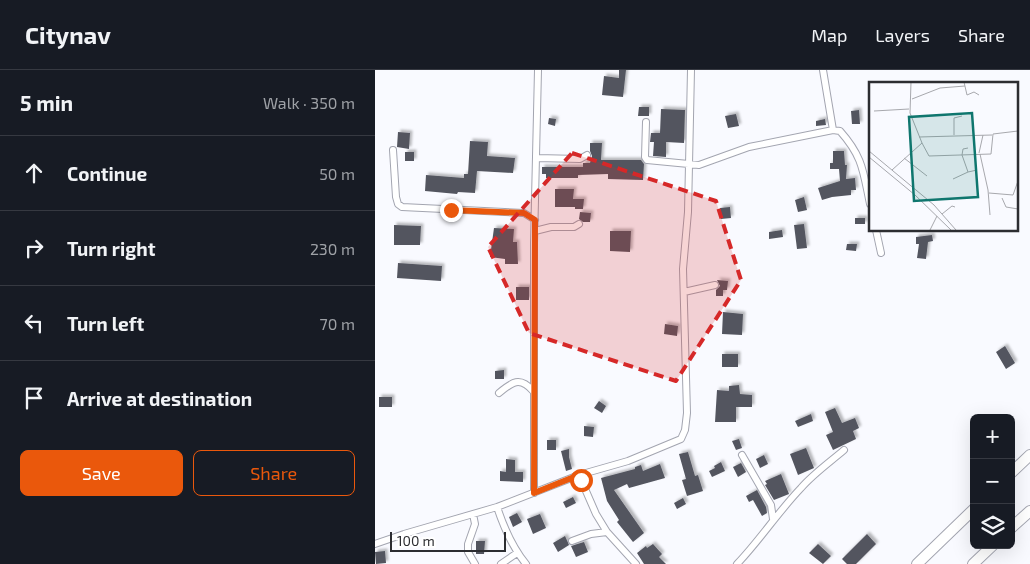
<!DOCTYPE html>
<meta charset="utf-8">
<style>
:root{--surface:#171b24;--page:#20242c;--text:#f1f3f6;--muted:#9ea1a6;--line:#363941;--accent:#ea580c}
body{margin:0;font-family:"Exo 2",sans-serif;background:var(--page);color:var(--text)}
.controls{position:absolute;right:15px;bottom:15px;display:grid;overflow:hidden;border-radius:8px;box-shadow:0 5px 20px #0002}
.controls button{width:45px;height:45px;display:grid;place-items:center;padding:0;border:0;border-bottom:1px solid var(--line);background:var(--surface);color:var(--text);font:25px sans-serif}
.scale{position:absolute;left:15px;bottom:12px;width:116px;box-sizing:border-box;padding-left:5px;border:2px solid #2c2d31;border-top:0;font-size:14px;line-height:18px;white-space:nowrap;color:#2c2d31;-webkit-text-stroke:4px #fff;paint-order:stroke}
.stop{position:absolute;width:15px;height:15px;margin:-11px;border:4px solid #ea580c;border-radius:50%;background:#fff}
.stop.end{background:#ea580c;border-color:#fff;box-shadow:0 1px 5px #0008}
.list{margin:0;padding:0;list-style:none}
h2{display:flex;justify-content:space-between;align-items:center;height:65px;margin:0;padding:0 20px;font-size:21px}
h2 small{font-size:16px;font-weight:400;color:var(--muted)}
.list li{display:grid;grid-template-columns:32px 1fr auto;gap:15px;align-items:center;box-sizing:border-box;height:75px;padding:0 20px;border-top:1px solid var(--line)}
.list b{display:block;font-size:19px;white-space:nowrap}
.list em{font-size:16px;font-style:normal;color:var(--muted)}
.actions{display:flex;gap:10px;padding:15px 20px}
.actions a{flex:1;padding:11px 0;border:1px solid var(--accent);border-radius:8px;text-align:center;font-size:18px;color:var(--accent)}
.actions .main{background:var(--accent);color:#fff}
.icon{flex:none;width:28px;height:28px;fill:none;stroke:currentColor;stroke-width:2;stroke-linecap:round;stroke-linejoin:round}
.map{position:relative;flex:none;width:655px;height:494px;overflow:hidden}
header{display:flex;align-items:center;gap:30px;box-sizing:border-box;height:70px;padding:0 25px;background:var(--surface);border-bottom:1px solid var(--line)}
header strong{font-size:24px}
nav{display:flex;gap:28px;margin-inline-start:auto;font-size:18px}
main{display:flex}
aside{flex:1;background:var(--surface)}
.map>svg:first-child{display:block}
.building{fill:#53555f;filter:url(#shadow)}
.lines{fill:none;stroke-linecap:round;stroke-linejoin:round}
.minor-casing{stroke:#a3a5b0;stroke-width:8}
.trunk-casing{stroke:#a3a5b0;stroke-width:12}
.minor{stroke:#fff;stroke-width:6}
.trunk{stroke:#fff;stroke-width:10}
.route{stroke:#ea580c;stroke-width:6}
.marked{fill:#d62828;fill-opacity:0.2;stroke:#d62828;stroke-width:4;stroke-dasharray:10 6;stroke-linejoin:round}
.inset-road{fill:none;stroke:#a7a8ad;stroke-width:1}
.view{fill:#0f766e;fill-opacity:0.15;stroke:#0f766e;stroke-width:2.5}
.inset-edge{fill:none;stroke:#2c2d31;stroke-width:2.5}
</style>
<header>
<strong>Citynav</strong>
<nav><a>Map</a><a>Layers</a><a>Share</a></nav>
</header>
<main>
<aside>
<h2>5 min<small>Walk · 350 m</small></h2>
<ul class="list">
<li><svg class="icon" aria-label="ahead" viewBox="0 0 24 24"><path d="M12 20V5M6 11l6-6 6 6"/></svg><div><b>Continue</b></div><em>50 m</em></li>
<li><svg class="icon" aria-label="right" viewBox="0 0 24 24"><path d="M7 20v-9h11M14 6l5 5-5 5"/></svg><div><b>Turn right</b></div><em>230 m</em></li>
<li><svg class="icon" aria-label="left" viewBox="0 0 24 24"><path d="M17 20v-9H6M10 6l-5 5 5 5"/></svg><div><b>Turn left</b></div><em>70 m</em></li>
<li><svg class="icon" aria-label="arrive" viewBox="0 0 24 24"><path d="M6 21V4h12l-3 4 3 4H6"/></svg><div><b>Arrive at destination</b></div></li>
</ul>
<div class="actions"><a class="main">Save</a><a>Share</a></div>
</aside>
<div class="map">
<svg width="655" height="494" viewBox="0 0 655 494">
<defs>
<filter id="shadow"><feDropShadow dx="2.5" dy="-2.5" stdDeviation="1" flood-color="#0004"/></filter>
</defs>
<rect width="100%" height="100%" fill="#f9faff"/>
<path class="building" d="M244 0H251L248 27 227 25 229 6 244 8Z
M264 37H274V46H263Z
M286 39 310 40 309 73 291 72V87L278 86 279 72H275L276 63H285Z
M484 40 485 54H477L476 41Z
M361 44 364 56 353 58 350 46Z
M174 48 181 49 180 56 173 54Z
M450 49 451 55 441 56V51Z
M23 62 35 63 34 79 22 77Z
M95 71 113 72 112 86 140 88 138 103 102 101 100 123 83 122 82 124 50 121 51 105 89 108V104H93Z
M215 73H227L226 90H266L269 94 268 110 233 109V104L203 105V108H171V104H167V97H208V93H215L217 86 215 81Z
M458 81H469L470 95H472L471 109 480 108 481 120H476V125L457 127 447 130 443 118 465 111 464 99H455V93H458Z
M30 82H39V91H30Z
M180 119H199L198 129H209L208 139H200V137H180Z
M429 127 432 140 423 142 420 130Z
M355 137 356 148 346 149 345 138Z
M205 142 216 143 215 152H208L204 149Z
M480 148H490V154H480Z
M429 154 432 178 422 179 419 155Z
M19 155 46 156 45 175H19Z
M119 158 139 159 138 172H142L143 194H130V189L115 187Z
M407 160 408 167 394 169V162Z
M235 161H256L255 182 235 181Z
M557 165 558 171 553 172 551 189 542 188 544 174H541V167Z
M472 174H482L481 181 471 180Z
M23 193 67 196 66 211 22 208Z
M342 210 353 211 352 220H348V226H341V220L345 216Z
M141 217H154V230H141Z
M348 242 368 244 367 265 347 264Z
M290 254 303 256 302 266 289 264Z
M630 276 640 293 631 299 621 282Z
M347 284H363V297H347Z
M129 300V309H120V301Z
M364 315 365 324 377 325V337H361V352H340L342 320 354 321V316Z
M4 327H17V337H4Z
M224 331 231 336 227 343 219 338Z
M460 338 467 353 480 348 484 358 478 361 481 369 458 380 451 365 458 362 450 342Z
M436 344 438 351 423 357 420 351Z
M209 356 219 357 218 367 209 366Z
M364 369 367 378 361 380 357 371Z
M172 370H181V380H172Z
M431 378 439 398 423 405 415 384Z
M194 379V387L197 399 191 401 186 381Z
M313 382 320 406 323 405 328 421 312 426 307 410 311 409 304 384Z
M389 385 393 394 385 398 381 389Z
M131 389 140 390V402H148V412L125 411V401L131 402Z
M346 392 350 401 337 407 334 401 340 398 339 396Z
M366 393 371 402 363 407 358 397Z
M285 394 290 408 254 418 252 414 239 420 269 463 258 472 242 452 244 450 232 431 226 408 260 399V397L266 395 268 401Z
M406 404 414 424 399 430 390 415 392 414 390 411Z
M382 420 391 437 392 443 387 446 378 430 374 432 371 426Z
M198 427 201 433 191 438 188 432Z
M308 428 311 434 302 439 299 433Z
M142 443 147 452 138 457 134 447Z
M165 444 171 458 158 464 152 449Z
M492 464 501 474 481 494H472L467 489Z
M190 466 194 475 183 482 178 473Z
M101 471H110L109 484H101Z
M209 472 213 482 201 487 196 476Z
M278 474 287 484 284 487 291 494H269L262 483 271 476 272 478Z
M443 474 456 486 448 494 434 483Z
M10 481 11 493 1 494 0 482Z"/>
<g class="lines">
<defs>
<path id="minor" d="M271 52 270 87 272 90 324 95 374 77 458 60 448 0
M458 60 465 61C488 87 488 101 495 134
M18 80 21 127 23 134 27 137 149 143 160 150
M162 88 205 89 212 85
M501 160 506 183
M160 161 176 157H199L204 154
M309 222 340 215
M124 323C137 312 145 306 158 321
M367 385 396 435 398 449
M159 423V173L163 0
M122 437C129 458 137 477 151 494
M98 444 100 454 93 474V482L100 494
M197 471 216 464 232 462
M0 474 29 464 122 437 204 405
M126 494 142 483
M261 494 232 462 221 444 204 405 253 391 306 369 310 360 312 343 308 199 313 142 316 0
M362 494C385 470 403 442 426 418 438 404 455 392 469 380"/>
<path id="trunk" d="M636 403 655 385
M636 458 655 441
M542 494 599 439
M598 494 618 475"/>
</defs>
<use href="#minor" class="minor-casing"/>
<use href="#trunk" class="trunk-casing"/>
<use href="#minor" class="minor"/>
<use href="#trunk" class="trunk"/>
</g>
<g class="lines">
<path class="route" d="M76 140 149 143 160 150 159 423 204 405 206 410"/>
</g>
<path class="marked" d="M197 83 341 131 366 210 301 311 154 263 113 177Z"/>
<g transform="translate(494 12)">
<rect width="149" height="149" fill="#f9faff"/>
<path class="inset-road" d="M42 0 41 31 53 61M95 0 98 13 105 10 110 13M43 17 71 6 96 4M5 29 40 27M85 53V36L93 34M50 55 123 53M99 66 94 67 93 73 99 90 108 88M0 69 65 123 87 148M110 71 114 53M111 72 119 108 121 133M0 75 46 113 82 148M35 76 58 94M23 88 53 61 60 74 122 72 124 52 149 49M84 97 99 90M120 111 144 113 149 99M133 116 137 125 149 127M73 132 83 124 86 125M61 148 68 134"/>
<path class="view" d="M103 31 109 115 45 119 40 35Z"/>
<rect width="149" height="149" class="inset-edge"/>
</g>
</svg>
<div class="controls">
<button>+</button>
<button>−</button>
<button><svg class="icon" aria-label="layers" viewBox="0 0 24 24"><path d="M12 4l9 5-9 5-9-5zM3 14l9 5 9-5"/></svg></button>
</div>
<div class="scale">100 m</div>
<div class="stop" style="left:206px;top:410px"></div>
<div class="stop end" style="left:76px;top:140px"></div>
</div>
</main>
